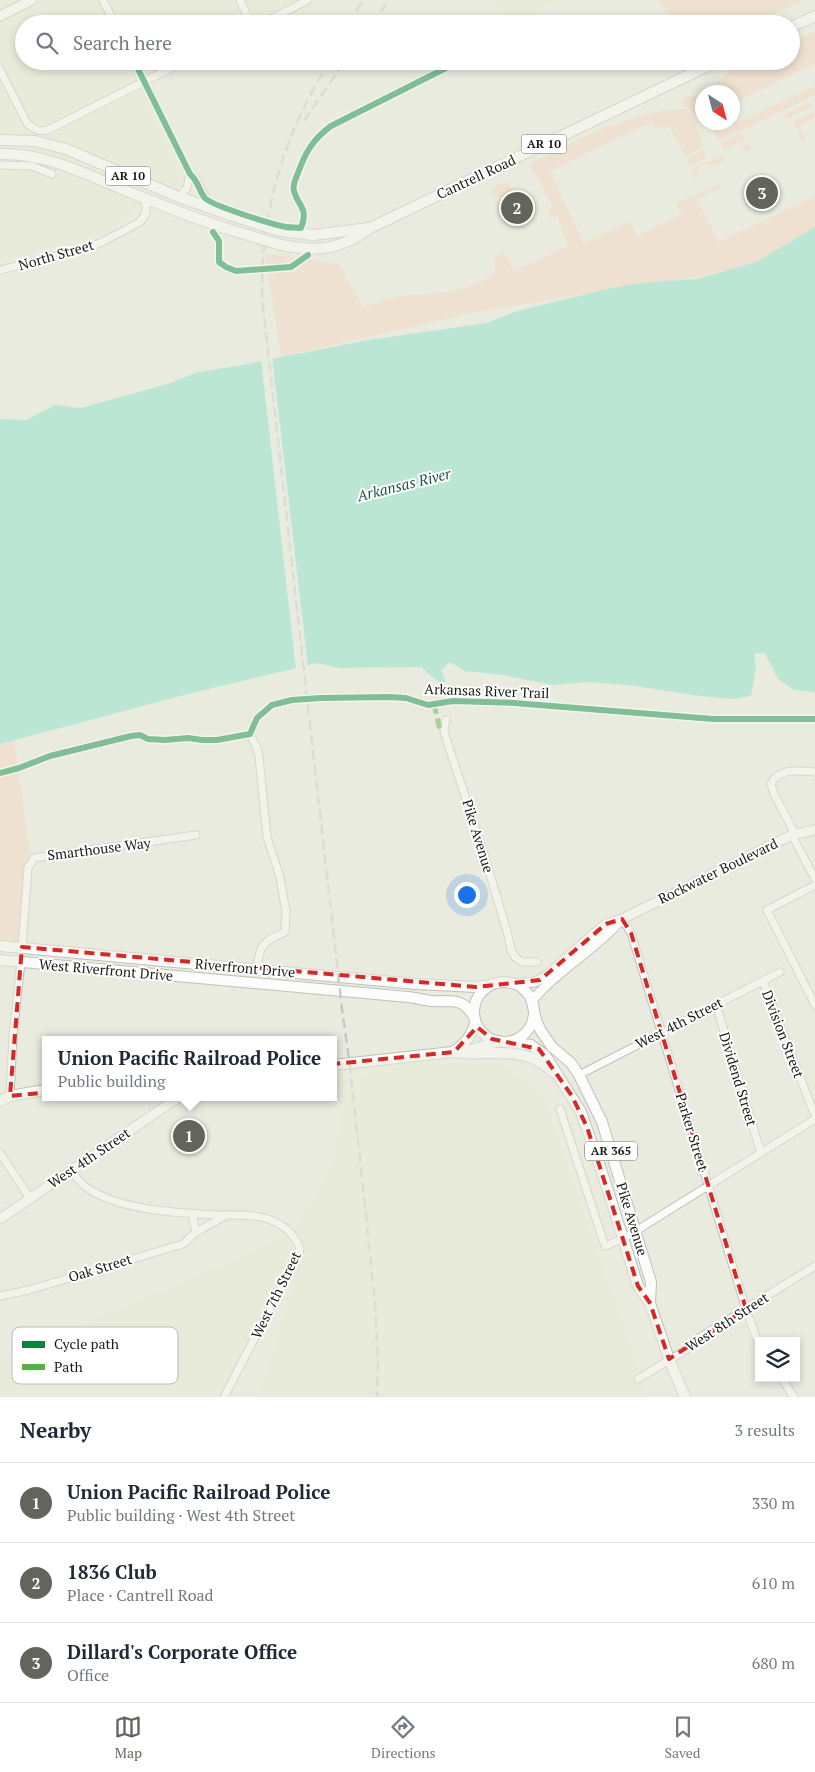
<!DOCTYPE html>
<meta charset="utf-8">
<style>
:root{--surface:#fff;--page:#f2f2f3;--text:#1f2937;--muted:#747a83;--line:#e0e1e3;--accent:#63645a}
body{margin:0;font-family:"PT Serif",serif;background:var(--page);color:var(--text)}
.controls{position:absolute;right:15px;bottom:15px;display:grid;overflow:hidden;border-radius:0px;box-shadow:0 2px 8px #0003}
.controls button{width:45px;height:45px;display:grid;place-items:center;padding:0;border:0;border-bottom:1px solid var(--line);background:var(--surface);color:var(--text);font:25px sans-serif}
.compass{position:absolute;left:695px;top:85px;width:45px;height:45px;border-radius:50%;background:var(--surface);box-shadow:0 2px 8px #0003;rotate:144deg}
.you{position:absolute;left:466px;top:894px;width:18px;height:18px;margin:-12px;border:4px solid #fff;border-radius:50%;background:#1a73e8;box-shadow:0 0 0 8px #1a73e833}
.badge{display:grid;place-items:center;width:32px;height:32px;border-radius:50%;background:var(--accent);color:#fff;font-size:16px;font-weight:700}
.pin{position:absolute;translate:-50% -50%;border:2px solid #fff;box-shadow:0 1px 5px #0006}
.popup{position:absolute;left:42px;top:1036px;width:295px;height:65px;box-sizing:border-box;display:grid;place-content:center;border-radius:0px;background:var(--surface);filter:drop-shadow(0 1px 4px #0005);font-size:16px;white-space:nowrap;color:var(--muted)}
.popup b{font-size:19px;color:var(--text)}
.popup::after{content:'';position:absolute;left:50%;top:100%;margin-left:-10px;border:10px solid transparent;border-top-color:var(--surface)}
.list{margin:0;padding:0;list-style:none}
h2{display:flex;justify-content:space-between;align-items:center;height:65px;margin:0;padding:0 20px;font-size:21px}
h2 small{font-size:16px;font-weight:400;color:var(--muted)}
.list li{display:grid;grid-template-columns:32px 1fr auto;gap:15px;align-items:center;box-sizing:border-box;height:80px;padding:0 20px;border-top:1px solid var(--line)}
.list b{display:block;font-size:19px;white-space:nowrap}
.list p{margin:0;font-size:16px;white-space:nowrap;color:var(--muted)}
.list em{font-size:16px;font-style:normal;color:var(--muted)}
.icon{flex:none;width:28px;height:28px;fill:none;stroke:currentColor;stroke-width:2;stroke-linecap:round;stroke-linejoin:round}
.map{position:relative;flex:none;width:815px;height:1397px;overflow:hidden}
.search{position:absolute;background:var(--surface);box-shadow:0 2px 8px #0003;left:15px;right:15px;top:15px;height:55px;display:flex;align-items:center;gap:12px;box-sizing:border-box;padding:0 18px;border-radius:28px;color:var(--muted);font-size:19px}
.sheet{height:305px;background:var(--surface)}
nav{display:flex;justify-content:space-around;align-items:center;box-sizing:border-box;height:70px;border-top:1px solid var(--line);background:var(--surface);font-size:14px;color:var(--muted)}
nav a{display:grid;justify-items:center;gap:2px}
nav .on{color:var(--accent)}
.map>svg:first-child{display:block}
.built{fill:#e8ead4}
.green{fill:#f4d6c2}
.water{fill:#83e0c7}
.pier{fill:#eaebdf}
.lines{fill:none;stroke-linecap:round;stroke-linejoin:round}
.minor-casing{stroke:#bfc0b7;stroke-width:9}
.tertiary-casing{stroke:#bfc0b7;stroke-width:11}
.secondary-casing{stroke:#bfc0b7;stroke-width:12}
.primary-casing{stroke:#bfc0b7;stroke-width:12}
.minor{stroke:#fcfcfa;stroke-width:7}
.tertiary{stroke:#fcfcfa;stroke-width:9}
.secondary{stroke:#fcfcfa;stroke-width:10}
.primary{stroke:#fcfcfa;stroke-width:10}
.rail{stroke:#c9c9c6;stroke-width:2.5;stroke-dasharray:10 5;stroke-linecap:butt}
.primary-bridge-casing{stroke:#bfc0b7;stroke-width:12;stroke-linecap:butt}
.primary-bridge{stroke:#fcfcfa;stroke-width:10}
.quiet{stroke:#55b144;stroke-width:5;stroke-dasharray:10 5;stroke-linecap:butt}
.cycleway-casing{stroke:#fff;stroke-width:9}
.cycleway{stroke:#00873e;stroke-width:6}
.marked{fill:none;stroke:#d62828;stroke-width:4;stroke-dasharray:10 6;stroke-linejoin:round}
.labels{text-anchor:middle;stroke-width:4;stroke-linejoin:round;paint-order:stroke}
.shield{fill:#fff;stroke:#5f5f5a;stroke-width:1}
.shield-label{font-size:12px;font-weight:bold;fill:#1a1b13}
.street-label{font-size:14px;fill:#1a1b13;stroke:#fff}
.water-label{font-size:15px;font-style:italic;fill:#23594d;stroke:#fff}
.key{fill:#fff;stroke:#babbb8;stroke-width:1}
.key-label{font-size:14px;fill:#1a1b13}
</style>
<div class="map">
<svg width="815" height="1397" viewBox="0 0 815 1397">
<rect width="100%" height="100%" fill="#eaebdf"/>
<path class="built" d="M0 0H306L260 24H24V61H185L144 82 186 183 135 207 132 214 95 238 0 262Z
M496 0H558L508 24Z
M499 1061 548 1103 647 1397H258L296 1279 288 1267 220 1397H0V1360L271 1244 298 1222 317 1196 335 1153 340 1116 336 1077 367 1074 368 1067Z"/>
<path class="green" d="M659 0H803L755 24H673Z
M815 32V64L733 103 732 92H706L727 73 751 61H791V43Z
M815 86V95L719 141 713 130 728 123 732 122 733 120 735 119 738 122Z
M692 96H696V109L700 122 699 123 692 111 681 102 685 97Z
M811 102 812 107 786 119 783 115Z
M687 109 703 140 701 148 686 157 668 126 654 128 652 122 550 171 584 243 630 221 637 236 682 214 676 203 694 195 719 242 815 196V227L756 262 708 275 481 311 281 357 265 253 339 264 363 307C374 304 386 299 397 297 435 291 460 297 495 273L494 256 504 252 514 271 568 246 557 215 551 218 549 215 552 205 529 164 582 137 638 116 654 113 661 110Z
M813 112 815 118 800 126 806 140 803 141 793 122Z
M742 133 745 140 723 150 720 143Z
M748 143 752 151 746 153 742 146 723 155 726 160 711 167 708 164 697 169 700 175 694 178 691 171 694 168 744 144Z
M703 150 707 158 691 166 687 159Z
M507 181 512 191 494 199 490 189Z
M719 184 720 188 697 199 696 195Z
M14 740 31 860 22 947 0 945V745Z"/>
<path class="water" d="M815 227V692L794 690 778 679 765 653 754 654 756 667 751 696 732 699 699 696 628 685 588 682 553 685 502 675 465 671 450 662 441 670 446 682 441 684 421 667 339 668 317 663 184 695 0 744V419L26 420 55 405 81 408 171 383 195 373 247 364 368 340 487 323 517 311 607 289 640 283 697 279 756 262Z"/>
<path class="pier" d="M272 357 308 667 296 670 261 359Z"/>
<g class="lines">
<defs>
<path id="minor" d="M103 0 115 24
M240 0 251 24
M261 24 308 0
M134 61 190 174 196 179 211 208
M0 70 27 123C35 131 41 133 52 128L185 61
M0 165 32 166 52 174
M179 197 187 188 190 174
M0 270 81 250 100 243 140 222 146 213V204L142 197
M446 720 444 731 447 741 484 854 508 935 511 950 515 957 522 962H537
M250 734 257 748 259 757 267 837 280 877 286 912 285 932C263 941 259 945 257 969
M795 834 774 794 771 784C779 767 799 771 815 772
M792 835 815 879
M815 885 767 910 815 1005
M622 919 631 933 746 1309 759 1345
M22 947 28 868 34 858 196 835
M763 981 815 1116
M716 1005 761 1153
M579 1075 780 972
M10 1096 13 1035 21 962
M560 1109 605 1246 623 1239 815 1119
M0 1153 30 1198
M71 1171C76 1176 80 1183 86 1187 119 1211 180 1213 219 1215 234 1215 251 1214 265 1218 282 1223 294 1232 300 1249L295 1261 224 1397
M192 1214 196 1232
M0 1296 29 1290 183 1244 196 1232 227 1215
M781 1378 794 1397
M638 1379 689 1348 694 1341 815 1266"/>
<path id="tertiary" d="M0 16 32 0
M514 984 535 982 545 977 597 931 606 924 622 919 792 835 815 830
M531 1002C557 970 595 950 622 919
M0 1219 179 1097"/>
<path id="secondary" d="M454 1051C466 1043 471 1036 475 1023
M333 1065 471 1050 499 1041
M0 1101 10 1096 45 1090"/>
<path id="primary" d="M791 27 815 16
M0 140 35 141 66 149 179 197 236 217
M0 154C45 153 84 173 124 190 159 204 195 219 231 230
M280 231 313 235 369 228
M281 245C317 252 341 250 370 228L718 61
M0 946 416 984 476 987 491 985
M0 960 408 997C416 998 424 1000 432 1001 453 1002 462 997 474 1017
M474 1012a30 30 0 1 1 60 0a30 30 0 1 1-60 0Z
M533 1007 537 1023 541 1031 552 1047 571 1063 579 1075 602 1122 651 1282 650 1303
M506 1042 531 1045 545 1055 581 1112 604 1178 638 1286 650 1303 669 1359 685 1397
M454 1052C489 1057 524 1043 553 1072"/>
</defs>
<use href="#minor" class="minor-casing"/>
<use href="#tertiary" class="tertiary-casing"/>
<use href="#secondary" class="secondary-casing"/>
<use href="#primary" class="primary-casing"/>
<use href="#minor" class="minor"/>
<use href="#tertiary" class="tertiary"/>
<use href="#secondary" class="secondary"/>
<use href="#primary" class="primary"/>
<path class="rail" d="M348 24 363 0
M372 24 389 0
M330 61C283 135 261 211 262 298L342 1009 351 1074 375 1302 378 1361 377 1397
M304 121 345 61"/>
<defs>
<path id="primary-bridge" d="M236 217 280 231
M231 230 281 245"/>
</defs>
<use href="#primary-bridge" class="primary-bridge-casing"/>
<use href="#primary-bridge" class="primary-bridge"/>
<path class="quiet" d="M434 704 439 726 444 731"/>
<defs>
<path id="cycleway" d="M134 61 190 174C198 181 199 190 204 197 211 206 272 224 286 227 291 228 296 227 301 228 309 207 298 207 294 191 292 186 296 178 298 173 305 153 313 139 331 126L460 61
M213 232 219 241V262L226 267 236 271 291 267 308 255
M0 773 19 768 50 756 131 736 140 735 148 739 165 740 188 738 202 740H217L250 734 257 718 272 705 292 700 321 698 390 697 406 698 428 705 453 701 514 703 713 719H815"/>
</defs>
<use href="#cycleway" class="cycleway-casing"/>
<use href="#cycleway" class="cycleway"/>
</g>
<path d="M0 0H815V1397H0ZM622 919 631 933 746 1309 669 1359 650 1303 638 1286 587 1127 572 1096 539 1049 492 1039 477 1027 454 1052 10 1096 22 947 476 987 540 980 606 924Z" fill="#eaebdf" fill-opacity=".55" fill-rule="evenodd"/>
<path class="marked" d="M622 919 631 933 746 1309 669 1359 650 1303 638 1286 587 1127 572 1096 539 1049 492 1039 477 1027 454 1052 10 1096 22 947 476 987 540 980 606 924Z"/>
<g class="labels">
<g class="shield">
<rect x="521.5" y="134.5" width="45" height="19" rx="4"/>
<rect x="105.5" y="166.5" width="45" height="19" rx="4"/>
<rect x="585" y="1141.5" width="52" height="19" rx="4"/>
</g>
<g class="shield-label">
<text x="544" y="148">AR 10</text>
<text x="128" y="180">AR 10</text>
<text x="611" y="1155">AR 365</text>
</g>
<g class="street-label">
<text transform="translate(476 177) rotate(-25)" y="5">Cantrell Road</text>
<text transform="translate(56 255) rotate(-16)" y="5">North Street</text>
<text transform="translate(487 691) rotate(2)" y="5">Arkansas River Trail</text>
<text transform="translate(478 836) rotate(73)" y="5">Pike Avenue</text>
<text transform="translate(99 849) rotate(-7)" y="5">Smarthouse Way</text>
<text transform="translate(718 871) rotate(-26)" y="5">Rockwater Boulevard</text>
<text transform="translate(245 968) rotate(5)" y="5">Riverfront Drive</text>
<text transform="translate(106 970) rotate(5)" y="5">West Riverfront Drive</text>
<text transform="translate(679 1023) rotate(-27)" y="5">West 4th Street</text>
<text transform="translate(783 1034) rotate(69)" y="5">Division Street</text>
<text transform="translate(738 1079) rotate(73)" y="5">Dividend Street</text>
<text transform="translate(692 1132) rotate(73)" y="5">Parker Street</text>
<text transform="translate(89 1158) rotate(-34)" y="5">West 4th Street</text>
<text transform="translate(632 1219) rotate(73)" y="5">Pike Avenue</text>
<text transform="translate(100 1268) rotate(-17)" y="5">Oak Street</text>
<text transform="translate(276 1295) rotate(-64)" y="5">West 7th Street</text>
<text transform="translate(727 1322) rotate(-33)" y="5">West 8th Street</text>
</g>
<g class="water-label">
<text transform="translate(404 485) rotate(-14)" y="5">Arkansas River</text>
</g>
</g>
<rect x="12" y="1327" width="166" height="57" rx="8" class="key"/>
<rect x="22" y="1341" width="23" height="7" fill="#00873e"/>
<rect x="22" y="1364" width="23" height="6" fill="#55b144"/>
<g class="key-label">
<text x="54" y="1349">Cycle path</text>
<text x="54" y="1372">Path</text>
</g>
</svg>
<div class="controls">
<button><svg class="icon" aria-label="layers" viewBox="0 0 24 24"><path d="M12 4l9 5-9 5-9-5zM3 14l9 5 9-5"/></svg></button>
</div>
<svg class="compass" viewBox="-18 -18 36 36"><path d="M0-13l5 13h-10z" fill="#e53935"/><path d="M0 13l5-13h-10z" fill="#747a83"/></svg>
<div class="you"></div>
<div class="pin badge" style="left:189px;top:1136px">1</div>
<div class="popup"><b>Union Pacific Railroad Police</b>Public building</div>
<div class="pin badge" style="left:517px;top:208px">2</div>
<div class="pin badge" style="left:762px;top:193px">3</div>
<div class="search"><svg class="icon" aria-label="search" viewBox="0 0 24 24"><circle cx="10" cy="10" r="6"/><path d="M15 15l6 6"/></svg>Search here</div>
</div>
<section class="sheet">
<h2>Nearby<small>3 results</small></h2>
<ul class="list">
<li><span class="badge">1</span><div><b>Union Pacific Railroad Police</b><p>Public building · West 4th Street</p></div><em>330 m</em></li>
<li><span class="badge">2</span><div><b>1836 Club</b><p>Place · Cantrell Road</p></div><em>610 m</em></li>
<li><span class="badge">3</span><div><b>Dillard's Corporate Office</b><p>Office</p></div><em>680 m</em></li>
</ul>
</section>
<nav>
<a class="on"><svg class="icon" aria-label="map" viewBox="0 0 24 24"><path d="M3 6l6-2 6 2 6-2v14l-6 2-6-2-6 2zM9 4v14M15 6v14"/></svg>Map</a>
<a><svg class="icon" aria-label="directions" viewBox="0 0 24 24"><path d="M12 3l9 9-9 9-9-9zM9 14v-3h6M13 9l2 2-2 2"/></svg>Directions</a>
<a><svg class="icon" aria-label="saved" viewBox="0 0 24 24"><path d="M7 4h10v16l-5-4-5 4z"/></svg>Saved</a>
</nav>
